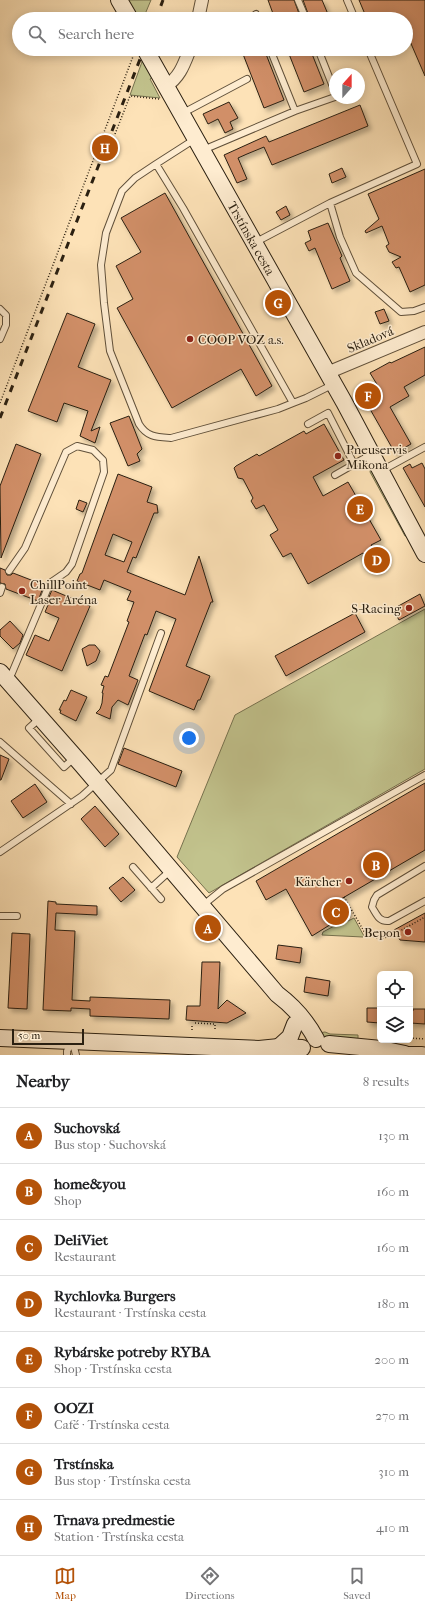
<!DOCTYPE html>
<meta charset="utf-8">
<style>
:root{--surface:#fff;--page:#f2f2f2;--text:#202124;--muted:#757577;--line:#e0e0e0;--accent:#b45309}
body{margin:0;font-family:"IM FELL French Canon",serif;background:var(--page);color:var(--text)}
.controls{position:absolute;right:12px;bottom:12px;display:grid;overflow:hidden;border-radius:6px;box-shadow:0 2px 10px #0003}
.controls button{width:36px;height:36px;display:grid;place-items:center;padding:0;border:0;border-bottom:1px solid var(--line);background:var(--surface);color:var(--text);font:20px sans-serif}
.compass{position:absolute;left:329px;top:68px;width:36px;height:36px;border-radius:50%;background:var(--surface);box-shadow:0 2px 10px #0003;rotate:21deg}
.scale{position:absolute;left:12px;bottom:10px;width:72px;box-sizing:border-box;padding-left:4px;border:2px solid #2b2011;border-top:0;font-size:11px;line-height:14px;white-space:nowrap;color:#2b2011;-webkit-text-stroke:3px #feecd0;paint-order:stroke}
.you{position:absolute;left:189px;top:738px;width:14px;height:14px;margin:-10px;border:3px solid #fff;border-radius:50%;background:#1a73e8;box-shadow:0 0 0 6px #1a73e833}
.badge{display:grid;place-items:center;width:26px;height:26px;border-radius:50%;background:var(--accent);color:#fff;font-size:13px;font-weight:700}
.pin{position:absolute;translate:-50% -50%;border:2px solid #fff;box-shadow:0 1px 4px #0006}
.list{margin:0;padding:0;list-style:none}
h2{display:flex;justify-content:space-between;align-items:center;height:52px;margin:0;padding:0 16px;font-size:17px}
h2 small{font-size:13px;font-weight:400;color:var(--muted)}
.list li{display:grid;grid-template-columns:26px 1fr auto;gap:12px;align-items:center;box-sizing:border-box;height:56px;padding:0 16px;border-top:1px solid var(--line)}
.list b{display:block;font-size:15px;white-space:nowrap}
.list p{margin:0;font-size:13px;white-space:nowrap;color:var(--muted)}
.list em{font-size:13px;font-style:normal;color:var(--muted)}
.icon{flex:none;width:22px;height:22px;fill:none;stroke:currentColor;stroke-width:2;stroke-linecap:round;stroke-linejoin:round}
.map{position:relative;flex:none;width:425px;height:1055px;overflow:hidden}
.search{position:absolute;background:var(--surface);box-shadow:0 2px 10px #0003;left:12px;right:12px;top:12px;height:44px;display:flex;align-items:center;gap:10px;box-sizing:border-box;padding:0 14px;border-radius:22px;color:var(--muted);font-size:15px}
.sheet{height:500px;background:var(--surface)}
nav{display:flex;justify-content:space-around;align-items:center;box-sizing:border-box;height:56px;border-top:1px solid var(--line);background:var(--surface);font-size:11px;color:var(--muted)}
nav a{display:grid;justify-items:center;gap:2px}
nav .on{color:var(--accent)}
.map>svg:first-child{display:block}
.green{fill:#c2c38d;stroke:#76724f}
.building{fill:#d18f67;stroke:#2b2011;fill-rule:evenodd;filter:url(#shadow)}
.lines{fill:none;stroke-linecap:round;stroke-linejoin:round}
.lane-casing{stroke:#60503a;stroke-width:8}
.street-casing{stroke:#60503a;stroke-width:14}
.secondary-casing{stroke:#2b2011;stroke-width:18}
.path{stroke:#2b2011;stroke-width:1.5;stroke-dasharray:1 2;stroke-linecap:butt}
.lane{stroke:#feecd0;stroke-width:6}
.street{stroke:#feecd0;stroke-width:12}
.secondary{stroke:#feecd0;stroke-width:16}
.rail{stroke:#2b2011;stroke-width:3;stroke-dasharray:7 7;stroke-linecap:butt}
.poi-dot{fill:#8f2418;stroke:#feecd0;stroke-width:1.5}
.labels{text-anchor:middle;stroke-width:3;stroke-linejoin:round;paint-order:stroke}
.street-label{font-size:13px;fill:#2b2011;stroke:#feecd0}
.poi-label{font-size:13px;fill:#2b2011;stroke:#feecd0;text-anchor:start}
</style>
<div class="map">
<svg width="425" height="1055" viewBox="0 0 425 1055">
<defs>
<filter id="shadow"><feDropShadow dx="3.5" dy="3.5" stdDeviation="2" flood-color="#0004"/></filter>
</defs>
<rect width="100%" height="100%" fill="#fde2b7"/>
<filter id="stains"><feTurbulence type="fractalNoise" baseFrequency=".005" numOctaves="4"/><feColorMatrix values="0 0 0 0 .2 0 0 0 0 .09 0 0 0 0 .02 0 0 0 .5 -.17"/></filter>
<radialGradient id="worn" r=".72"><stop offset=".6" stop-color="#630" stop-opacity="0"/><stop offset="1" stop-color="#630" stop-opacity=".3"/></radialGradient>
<path class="green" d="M126 0H151L143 19H136Z
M143 59 153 77 150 79 160 98 130 95Z
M371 467 407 536H405L370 472Z
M425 609V769L209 893 177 857 235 715Z
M354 918 364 936 363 937 322 935 323 932 347 919 348 921Z
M325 1032 330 1034 358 1035V1041L331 1040 318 1033Z"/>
<path class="building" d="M268 0H294L301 19H275Z
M303 0H322L330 19H310Z
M359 0H425V76L409 39 406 40V19H367Z
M241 49H264L284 100 264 108Z
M287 49H310L324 84 304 92Z
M229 102 238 118 230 122 233 129 225 133 218 119 208 124 203 114Z
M360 105 368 126 272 165 264 147 247 154 238 158 247 179 237 183 224 155 266 136 269 142Z
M342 168 346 177 332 183 329 174Z
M425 169V285L410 292 399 267 396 268 392 262 401 257 389 252 386 246 389 244 382 226 366 233 365 231 379 219 368 194Z
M165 193 272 386 256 396 241 369 172 408 117 308 133 299 116 266 141 252 121 218Z
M286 206 290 215 281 220 276 212Z
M328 223 342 256 340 258 350 281 332 289 315 248 309 251 305 243 311 240 308 231Z
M384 309 389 321 380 324 375 312Z
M67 313 95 324 78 367 111 380 91 431 100 427 95 443 80 436 88 411 64 403 57 422 28 411Z
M425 347V375L404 387 409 396 390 407 411 444 395 453 362 395 378 386 370 373 390 362 391 363Z
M129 416 142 449 137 454 140 461 128 466 110 423Z
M324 424 344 460 313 477 323 496 348 482 381 540 371 545 383 566 374 571 363 553 308 584 291 553 283 557 270 535 278 530 264 505 256 509 251 501 253 498 243 479 238 478 234 468 236 466 257 454 259 456 304 431 306 434Z
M16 444 41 454 1 558 0 486Z
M422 463 425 469V507L403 468 410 464 412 468Z
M118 474 152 487 147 502 157 505 158 513H154L136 558 133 557 127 572 185 595 199 556 213 602H211L186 666 210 676 200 700H198L194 710 149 691 176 619 156 611 147 635 145 634 129 676 138 680 128 705 118 700 112 707 110 719 96 713 100 709 102 703 103 693H102L104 686 101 685 105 676 108 677 129 622 127 621 134 602 127 600 131 591 104 580 100 590 77 581 80 574 82 573ZM113 534 132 542 124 562 105 555Z
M79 500 87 503 83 512 76 509Z
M0 568 5 570 7 575H11L13 573 44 585 38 601 6 589 5 584 0 583Z
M52 590 90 606 62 671 26 655 35 635 49 641 59 618 45 612 48 605 46 604Z
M420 594 425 606 399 620 393 609Z
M355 613 365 632 286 676 275 656Z
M10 621 23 635 20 643 13 649 0 636V630Z
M89 645H95L100 651 96 661 87 666 82 649Z
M71 690 87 697 76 721 60 713 61 710H59L64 700 66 701Z
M124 748 182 771 176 787 118 764Z
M0 755 9 759 1 780H0Z
M425 783V850L341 899 349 913 312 936 286 889 266 900 256 881Z
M35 784 47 802 23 818 11 801Z
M95 806 119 834 105 847 81 819Z
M123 877 135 890 121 902 109 888Z
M48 901 56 902V904L97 906V915L56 913 55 930 75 931 72 1000 90 1001V997L170 1000 169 1019 90 1016V1009L71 1008V1011L43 1010Z
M425 913V942L400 940 394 930Z
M12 933 30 934 27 1009 8 1008Z
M278 945 302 948 300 963 276 959Z
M202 962H220L218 1009 227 1000 246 1013 227 1023 186 1020 187 1006H200Z
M306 977 330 981 328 996 304 992Z
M367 1008H380V1023L367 1022Z
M413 1009H425V1024L410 1023V1010L413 1011Z"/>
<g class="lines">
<defs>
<path id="lane" d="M298 0 306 19
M347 0 355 19
M256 14 258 19
M270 49 295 111
M318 49 335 92
M183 113 247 79
M195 139 156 164 183 208 293 403 306 398 332 385
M203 150 295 111 335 97
M156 164 135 178 122 191 106 233 101 265 104 303 110 351 139 424C147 437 156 437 171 438L278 409 293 403
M330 203 340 237 356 273 401 312 414 311 425 307
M256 242 330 203 417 164 368 49
M0 309 6 315V325L0 339
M308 424 328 413 354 464
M381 471 425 447
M335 475 370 455
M9 571 25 548 66 452 77 446 93 450 103 460 104 472 72 564 66 572 50 583 9 680
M0 593 2 587
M39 719 29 728 64 767 75 757
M0 742 71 804
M0 852 82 796 111 770 161 633
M425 866 377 895 374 900 372 907C377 915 379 922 389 921L425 901
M133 867 161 899
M151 888 171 870
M202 906 223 889 425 775
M0 916H17
M73 1043 76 1055
M67 1055V1051L72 1042"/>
<path id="street" d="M198 19 202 0
M166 86C180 77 184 64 190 49
M327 373 425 332"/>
<g id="secondary">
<path d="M119 0 130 19"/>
<path id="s1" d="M145 49 344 402 425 554"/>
<path d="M0 672 82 765 277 994C293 1006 307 1022 316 1039"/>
<path d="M0 1038 259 1049 279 1047 302 1048"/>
<path d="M329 1044 381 1049 405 1054"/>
<path d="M279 1047 290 1037 295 1024"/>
<path d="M398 1055H422"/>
</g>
</defs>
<use href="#lane" class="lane-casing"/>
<use href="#street" class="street-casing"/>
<use href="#secondary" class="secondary-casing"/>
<path class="path" d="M115 134 130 96 159 99
M0 403 134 54
M344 897 365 933C372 939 383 939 391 936L425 917
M195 1023 215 1024V1031
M192 1030V1025
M410 1038 425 1039"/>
<use href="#lane" class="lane"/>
<use href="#street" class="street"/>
<use href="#secondary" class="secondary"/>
<path class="rail" d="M156 19 163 0
M0 418 144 49"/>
</g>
<g class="poi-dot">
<circle cx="190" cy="339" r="4"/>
<circle cx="338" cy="456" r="4"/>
<circle cx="22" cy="591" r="4"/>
<circle cx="409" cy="608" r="4"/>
<circle cx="349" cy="881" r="4"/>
<circle cx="408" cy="932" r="4"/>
</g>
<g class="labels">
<g class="street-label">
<text dy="5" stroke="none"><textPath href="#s1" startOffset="217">Trstínska cesta</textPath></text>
<text transform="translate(370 339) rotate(-23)" y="5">Skladová</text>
</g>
<g class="poi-label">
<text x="198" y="344">COOP VOZ a.s.</text>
<text x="346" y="454">Pneuservis<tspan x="346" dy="15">Mikona</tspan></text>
<text x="30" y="589">ChillPoint<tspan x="30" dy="15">Laser Aréna</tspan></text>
<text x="401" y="613" text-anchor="end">S-Racing</text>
<text x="341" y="886" text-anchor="end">Kärcher</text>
<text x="400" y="937" text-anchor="end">Bepon</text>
</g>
</g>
<rect width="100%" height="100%" filter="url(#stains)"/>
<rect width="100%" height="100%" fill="url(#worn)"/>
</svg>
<div class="controls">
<button><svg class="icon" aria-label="locate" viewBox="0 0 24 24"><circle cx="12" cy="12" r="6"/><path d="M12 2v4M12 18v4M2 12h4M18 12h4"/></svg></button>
<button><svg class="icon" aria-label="layers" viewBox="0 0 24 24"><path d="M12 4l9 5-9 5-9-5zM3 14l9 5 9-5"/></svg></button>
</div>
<svg class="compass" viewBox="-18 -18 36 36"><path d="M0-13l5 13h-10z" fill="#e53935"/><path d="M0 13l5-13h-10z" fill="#757577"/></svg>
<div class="scale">50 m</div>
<div class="you"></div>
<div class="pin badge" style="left:208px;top:928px">A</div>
<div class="pin badge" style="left:376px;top:865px">B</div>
<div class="pin badge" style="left:336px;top:912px">C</div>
<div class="pin badge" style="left:377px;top:560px">D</div>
<div class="pin badge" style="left:360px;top:509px">E</div>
<div class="pin badge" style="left:368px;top:396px">F</div>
<div class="pin badge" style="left:278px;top:303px">G</div>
<div class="pin badge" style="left:105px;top:148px">H</div>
<div class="search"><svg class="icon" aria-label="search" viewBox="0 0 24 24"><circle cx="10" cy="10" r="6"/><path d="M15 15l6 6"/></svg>Search here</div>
</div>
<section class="sheet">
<h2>Nearby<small>8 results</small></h2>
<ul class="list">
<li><span class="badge">A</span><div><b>Suchovská</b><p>Bus stop · Suchovská</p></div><em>130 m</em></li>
<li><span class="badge">B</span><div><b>home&amp;you</b><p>Shop</p></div><em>160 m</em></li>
<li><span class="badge">C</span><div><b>DeliViet</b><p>Restaurant</p></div><em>160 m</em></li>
<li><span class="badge">D</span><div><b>Rychlovka Burgers</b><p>Restaurant · Trstínska cesta</p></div><em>180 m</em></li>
<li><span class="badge">E</span><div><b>Rybárske potreby RYBA</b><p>Shop · Trstínska cesta</p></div><em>200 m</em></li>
<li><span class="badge">F</span><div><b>OOZI</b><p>Café · Trstínska cesta</p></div><em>270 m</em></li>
<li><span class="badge">G</span><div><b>Trstínska</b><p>Bus stop · Trstínska cesta</p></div><em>310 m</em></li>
<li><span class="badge">H</span><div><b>Trnava predmestie</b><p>Station · Trstínska cesta</p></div><em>410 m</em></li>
</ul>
</section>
<nav>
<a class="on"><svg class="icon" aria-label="map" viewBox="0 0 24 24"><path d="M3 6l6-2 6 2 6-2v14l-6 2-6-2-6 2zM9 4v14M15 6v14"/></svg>Map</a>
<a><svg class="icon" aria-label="directions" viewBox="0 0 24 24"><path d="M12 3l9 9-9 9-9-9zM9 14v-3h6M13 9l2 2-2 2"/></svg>Directions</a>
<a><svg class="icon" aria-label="saved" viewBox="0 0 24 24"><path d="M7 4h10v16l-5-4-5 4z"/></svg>Saved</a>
</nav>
